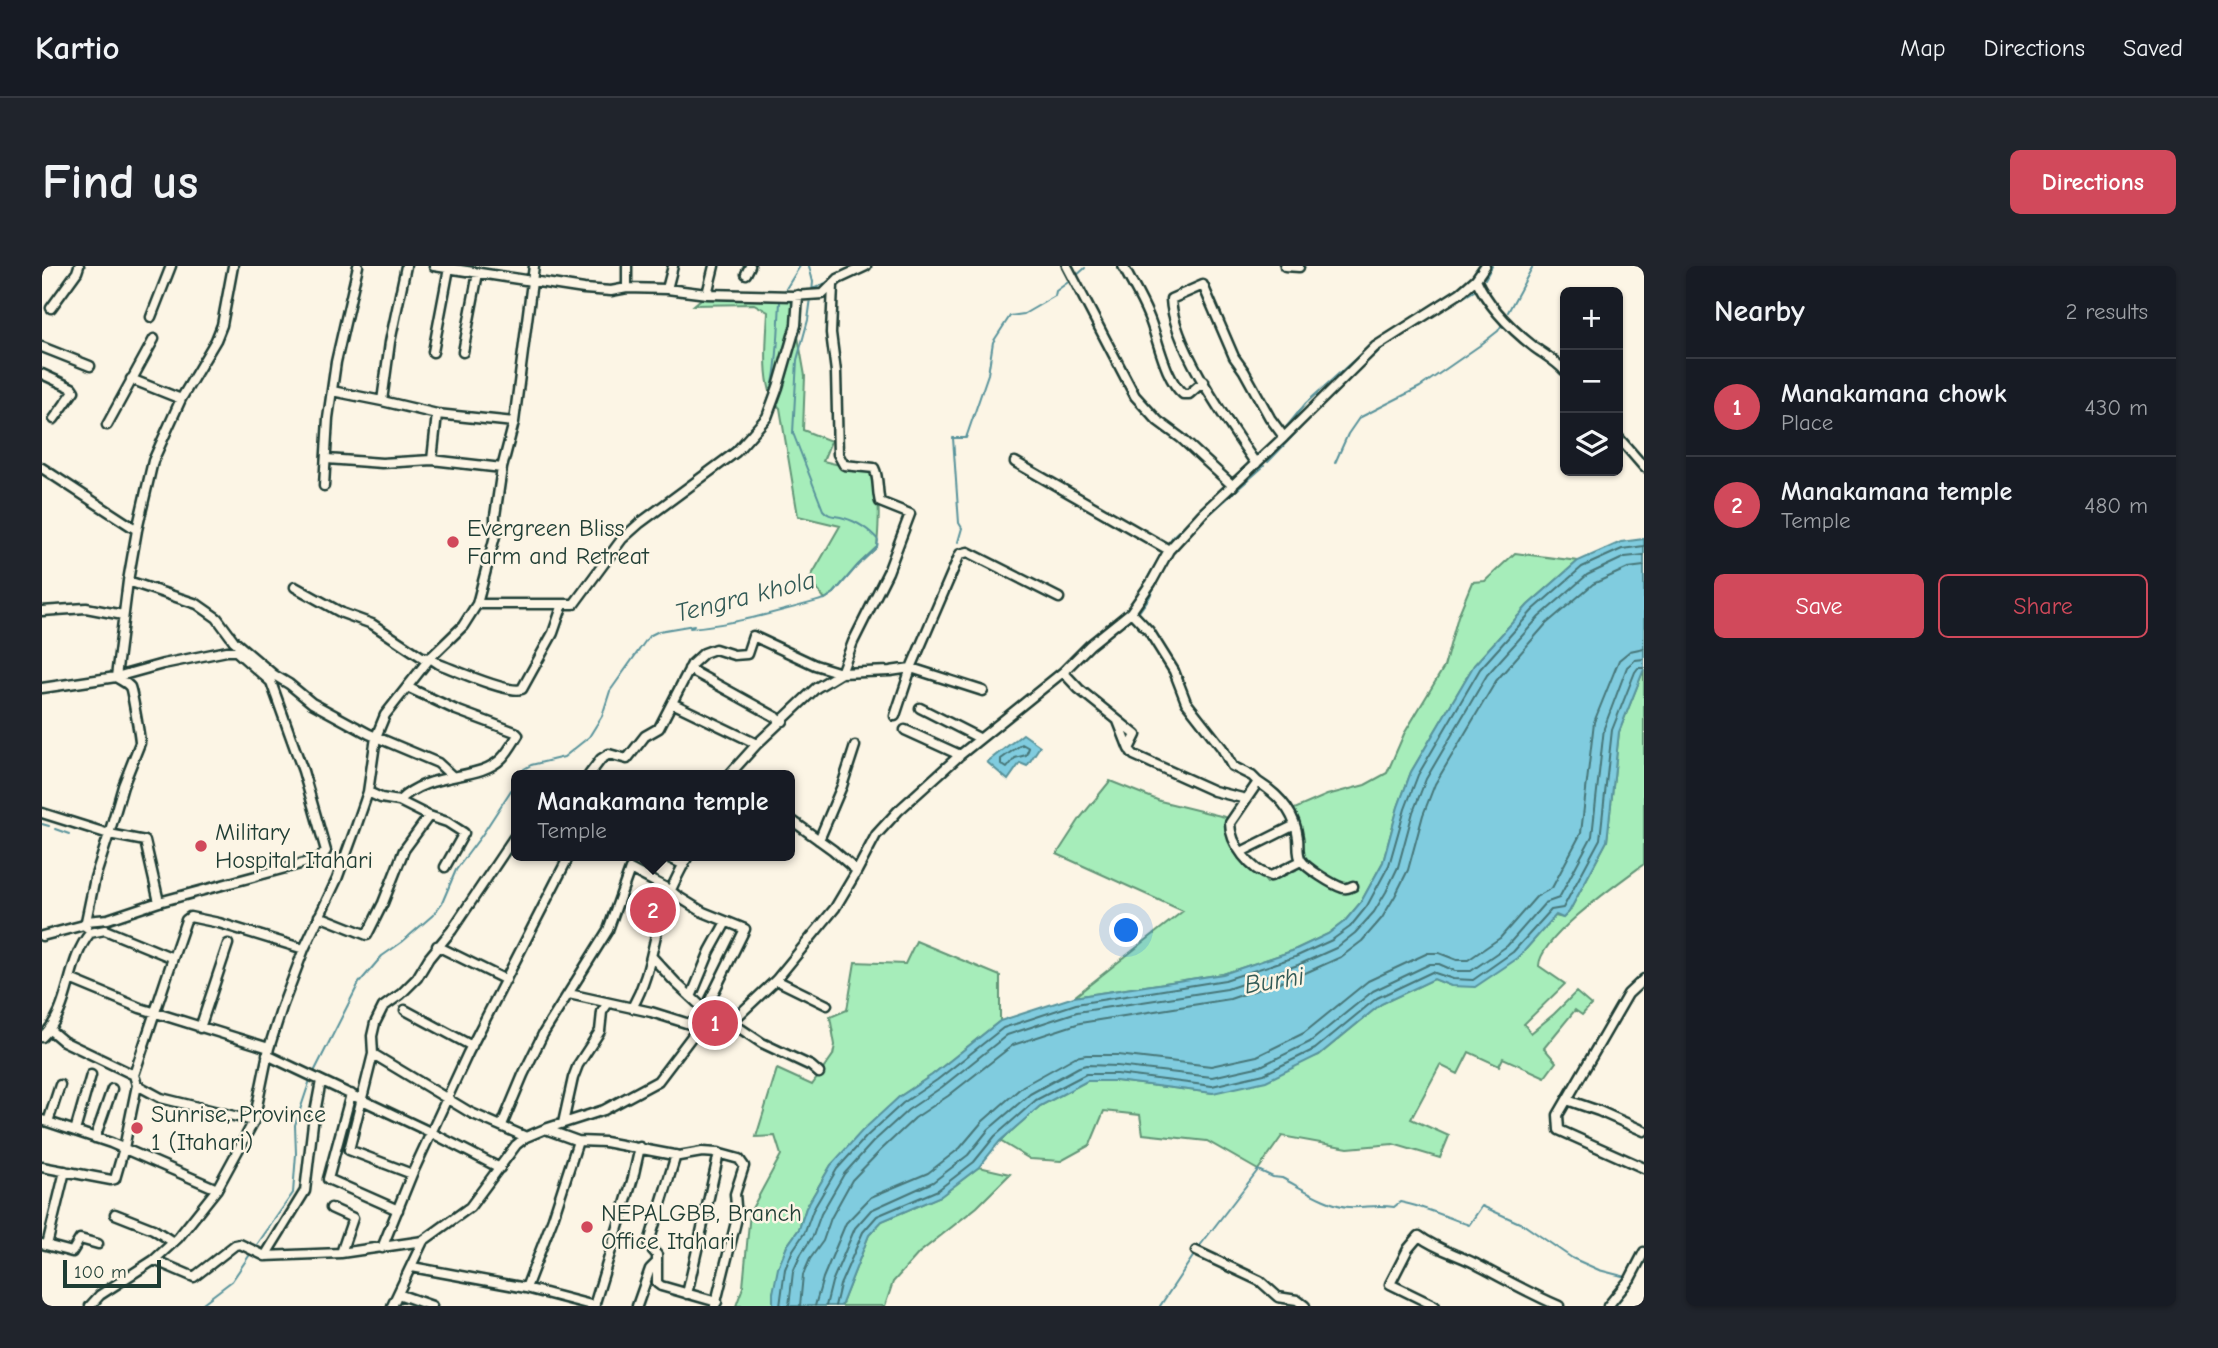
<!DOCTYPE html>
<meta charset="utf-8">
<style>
:root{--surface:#171b24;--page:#20242c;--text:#f1f3f6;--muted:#9ea1a6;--line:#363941;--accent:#d1495b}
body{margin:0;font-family:"Comic Neue",sans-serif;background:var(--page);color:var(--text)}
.controls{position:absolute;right:21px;top:21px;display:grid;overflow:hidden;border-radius:10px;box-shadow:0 2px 5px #0004}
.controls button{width:63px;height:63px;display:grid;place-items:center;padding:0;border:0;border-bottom:2px solid var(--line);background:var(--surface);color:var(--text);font:35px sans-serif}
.scale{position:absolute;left:21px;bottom:18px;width:98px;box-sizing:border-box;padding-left:7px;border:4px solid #1f3d34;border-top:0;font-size:19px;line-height:24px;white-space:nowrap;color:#1f3d34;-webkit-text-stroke:5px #fcf5e5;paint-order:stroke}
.you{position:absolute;left:1085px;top:665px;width:24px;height:24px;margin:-18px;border:5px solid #fff;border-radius:50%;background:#1a73e8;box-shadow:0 0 0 10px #1a73e833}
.badge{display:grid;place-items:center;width:46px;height:46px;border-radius:50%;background:var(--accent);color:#fff;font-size:23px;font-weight:700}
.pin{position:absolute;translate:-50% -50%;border:4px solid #fff;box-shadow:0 2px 7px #0006}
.popup{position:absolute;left:469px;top:504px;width:284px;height:91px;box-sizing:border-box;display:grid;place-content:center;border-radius:10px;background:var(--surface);filter:drop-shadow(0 2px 5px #0005);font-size:23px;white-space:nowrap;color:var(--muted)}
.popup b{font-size:26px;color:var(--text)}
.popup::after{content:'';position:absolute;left:50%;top:100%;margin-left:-14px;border:14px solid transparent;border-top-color:var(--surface)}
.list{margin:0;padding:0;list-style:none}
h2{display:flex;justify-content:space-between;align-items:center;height:91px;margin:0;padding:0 28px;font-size:30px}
h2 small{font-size:23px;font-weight:400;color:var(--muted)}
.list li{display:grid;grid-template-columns:46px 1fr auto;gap:21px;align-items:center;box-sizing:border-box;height:98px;padding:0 28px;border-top:2px solid var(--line)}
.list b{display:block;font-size:26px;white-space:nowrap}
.list p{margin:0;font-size:23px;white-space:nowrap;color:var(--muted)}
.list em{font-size:23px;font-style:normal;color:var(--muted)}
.actions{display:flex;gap:14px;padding:21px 28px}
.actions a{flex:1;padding:16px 0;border:2px solid var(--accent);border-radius:10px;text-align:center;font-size:24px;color:var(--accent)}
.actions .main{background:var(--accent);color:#fff}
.icon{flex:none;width:38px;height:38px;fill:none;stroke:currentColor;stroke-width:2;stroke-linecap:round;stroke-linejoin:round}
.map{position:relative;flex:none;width:1602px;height:1040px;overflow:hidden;border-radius:10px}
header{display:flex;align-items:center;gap:42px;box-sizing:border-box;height:98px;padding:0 35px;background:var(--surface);border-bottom:2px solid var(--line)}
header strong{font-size:33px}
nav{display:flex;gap:38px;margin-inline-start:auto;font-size:24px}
.intro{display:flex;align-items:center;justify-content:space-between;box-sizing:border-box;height:168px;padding:0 42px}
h1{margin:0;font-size:49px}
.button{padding:18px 32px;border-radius:10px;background:var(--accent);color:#fff;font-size:24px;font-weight:700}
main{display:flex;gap:42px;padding:0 42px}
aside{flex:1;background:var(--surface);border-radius:10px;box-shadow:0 2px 5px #0004}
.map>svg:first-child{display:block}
.green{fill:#a6edba;stroke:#629577;stroke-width:2}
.water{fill:#80ccdf;stroke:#59939b;stroke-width:2}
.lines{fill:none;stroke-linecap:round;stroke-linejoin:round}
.shore{stroke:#467678;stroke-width:2}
.stream{stroke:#59939b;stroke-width:2}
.street-casing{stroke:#1f3d34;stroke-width:13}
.street{stroke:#fcf5e5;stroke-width:8}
.poi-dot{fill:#d1495b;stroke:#fcf5e5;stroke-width:2.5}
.labels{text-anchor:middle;stroke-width:5;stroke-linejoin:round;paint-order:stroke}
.poi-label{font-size:24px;fill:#1f3d34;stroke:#fcf5e5;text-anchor:start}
.water-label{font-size:26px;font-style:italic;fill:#325a56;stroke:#fcf5e5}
</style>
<header>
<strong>Kartio</strong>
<nav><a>Map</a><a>Directions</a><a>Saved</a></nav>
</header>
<div class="intro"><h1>Find us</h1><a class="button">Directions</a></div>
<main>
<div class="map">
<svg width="1602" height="1040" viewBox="0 0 1602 1040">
<rect width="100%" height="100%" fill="#fcf5e5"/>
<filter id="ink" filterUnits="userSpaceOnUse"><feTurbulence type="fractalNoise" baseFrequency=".0143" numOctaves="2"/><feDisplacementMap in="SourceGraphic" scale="14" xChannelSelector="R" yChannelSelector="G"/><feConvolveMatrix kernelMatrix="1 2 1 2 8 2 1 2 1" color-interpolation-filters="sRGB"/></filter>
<g filter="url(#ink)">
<path class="green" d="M665 28 756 29 754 59 763 110 761 164 789 175 781 195 827 206C840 233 837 253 835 281L816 299 792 327 783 333 767 314 798 260 756 250 738 142C718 125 725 72 726 46L712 38 652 39Z
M1473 287 1536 295 1486 339 1432 399 1369 506 1356 541 1341 596 1319 636 1303 655 1286 668 1250 685 1181 708 1032 731 1141 645 1015 588 1039 551 1068 515 1118 535 1187 552 1185 566 1188 577 1209 597 1225 617 1254 604 1259 576 1250 544 1285 529 1323 519 1345 507 1362 468 1402 401 1416 350 1430 316 1443 315Z
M1602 403V598C1579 615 1497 672 1497 700L1523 718 1482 758 1489 767 1512 748 1534 726 1549 739 1540 749 1533 744 1502 782 1514 796 1503 811 1461 792 1457 800 1427 786 1416 808 1398 799 1369 853 1407 870 1398 892 1351 878 1306 882 1240 870 1216 904 1165 875 1101 868 1098 849 1062 845 1048 879 1019 895 988 893 958 875 998 840 1045 815H1074L1171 827 1277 789 1339 738 1392 713 1409 720 1476 692 1513 650 1521 652 1527 646 1565 575 1577 466Z
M874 675 958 710V755L890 809 857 831 789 899 764 942 757 963 745 980 731 1027V1040H694L701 1021 708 946 739 889 733 870 714 871 735 803 770 819 791 789 793 779 788 751 805 744 813 696 863 698Z
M937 901 968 908 935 941 877 987 851 1016 843 1040H799L827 969 840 955 899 930Z"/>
<path class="water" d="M1602 273V403L1577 466 1565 575 1527 646 1521 652 1514 649 1476 692 1433 721 1409 720 1392 713 1339 738 1277 789 1224 815 1171 827 1074 815H1045L998 840 958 875 937 901 899 930 840 955 827 969 799 1040H731V1027L736 1002 745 980 757 963 764 942 789 899 820 865 857 831 890 809 958 755 1032 731 1181 708 1250 685 1286 668 1303 655 1319 636 1341 596 1356 541 1369 506 1432 399 1486 339 1536 295 1579 276Z
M981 468 998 480 985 500 978 497 966 514 945 496Z"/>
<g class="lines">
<path class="shore" d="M980 478 987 482 984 489 973 492 965 502 959 498V493Z
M738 1040 743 1003 751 984 763 966 771 944 795 903 825 870 861 837 895 814 961 762 1034 738 1183 714 1253 691 1290 674 1308 661 1325 640 1347 599 1363 543 1376 509 1438 403 1491 344 1540 301 1580 283 1602 280
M747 1040 751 1006 759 988 771 970 779 948 802 908 831 876 866 844 900 821 965 769 1035 746 1185 723 1256 699 1294 682 1313 667 1332 646 1344 626 1356 601 1371 546 1384 513 1445 409 1497 351 1545 309 1583 291 1602 289
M758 1040 761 1009 768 993 781 975 789 952 810 914 839 884 873 852 906 830 971 779 1038 757 1188 733 1261 708 1299 691 1320 675 1340 652 1353 630 1366 604 1381 549 1393 518 1454 415 1504 358 1551 318 1586 302 1602 300
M773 1040 781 1012 804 957 829 931 886 907 918 882 940 856 981 820 1033 791 1044 789H1076L1169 800 1215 790 1262 767 1326 715 1386 687H1397L1415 694H1426L1458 672 1494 631 1510 622 1539 567 1552 456 1577 394 1588 385 1602 382
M784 1040 790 1016 813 962 829 944 891 916 926 889 947 863 988 828 1037 801 1044 799 1075 800 1170 811 1219 800 1268 776 1331 725 1388 698H1397L1413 705H1429L1465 680 1503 637 1517 632 1550 570 1562 462 1585 401 1593 394 1602 393
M793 1040 798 1019 821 966 835 950 896 924 932 896 953 870 994 834 1044 808H1075L1170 820 1222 808 1273 783 1335 732 1390 706 1411 713 1431 714 1471 686 1509 644 1521 642 1558 573 1570 464 1593 406 1596 402H1602"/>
<path class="stream" d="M767 0 771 16 770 26
M1033 11 1043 2
M1443 13 1450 0
M770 23C786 18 799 7 814 0
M742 26 758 0
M1466 46 1491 0
M1383 54 1434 24
M1241 165 1264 137 1331 77 1422 18
M1218 189 1236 170
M680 191C694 178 711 164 721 148 736 122 736 66 738 36
M1226 196C1267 154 1305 108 1352 74
M1293 197 1306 168 1317 152 1378 121 1437 80 1456 65 1461 57
M1188 214 1201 204
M1177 227 1183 220
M1152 262 1222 200
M583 265 600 251
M916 276 920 262 917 257 911 172H924L946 108 951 76 968 50 982 48 1013 30 1014 25 1029 14
M1125 279 1131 270 1155 248
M1097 346 1107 332 1117 311
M1050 372 1086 342 1096 329 1122 283
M478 509 482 503 489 499 522 491 547 471 560 450 568 425 607 370 617 365 652 359 648 362C694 358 739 345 783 333L792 327 816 299 835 281 836 274C828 264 814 255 802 252 793 249 788 252 781 244L751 167 755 94 766 54 769 32
M0 558 7 560
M13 563 27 568
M727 715 742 698
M676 751 701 739 723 719
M272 806 317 717 340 690 360 676 391 649 400 637 414 604 440 569 475 515
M1157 981 1216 904 1231 911 1240 912C1258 921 1287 940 1307 941 1323 942 1334 938 1352 941L1358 936C1380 940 1405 951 1427 959L1440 940 1482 959 1530 992 1557 1004 1584 1011
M212 983 251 927 254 888 253 859 268 814
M1592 997 1597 986
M157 1040 190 1015 209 987
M1118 1040 1152 989
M1573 1040 1592 1016 1602 996"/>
<defs>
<path id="street" d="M364 0 348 76 340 135 395 148 472 156
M392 0 542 23 569 25 585 22 625 23 665 28 751 30 781 28 796 13 824 0
M585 0V22
M1025 0 1093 130 1116 155 1139 172 1191 220
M1081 0C1089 16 1099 32 1106 49 1116 71 1122 112 1141 128H1147L1162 115
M1243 0 1257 1
M704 8 708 0
M1434 13C1446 40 1469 63 1492 81 1503 89 1514 95 1523 105
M625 23 631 0
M665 28 672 0
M9 42 35 6 37 0
M109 51 129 0
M0 81 48 100
M391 86 407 2
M421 86 436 7
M0 108 30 122 32 125 12 153
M89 113 139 133
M290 125 340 135
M65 159 112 73
M1576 171 1602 201
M285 193 340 197 390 194 460 202
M390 194 395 148
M973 196 1127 284
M1214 198C1187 158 1131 80 1129 33L1161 19 1192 91 1202 105 1228 152 1242 171
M0 202 95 264
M282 220 286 152 294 96 316 0
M86 315 95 264 111 195 139 133 174 74 180 59 191 0
M253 321 300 347 330 358 380 391 388 392 397 398C413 404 466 428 480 423L511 367 521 338
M435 338H532L580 273 598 257 694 186 725 151 736 121 754 59 756 29
M0 345 44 342 81 349
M1089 346 1107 365 1132 405 1144 436 1180 482 1190 500 1210 510 1216 516 1188 557C1188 578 1209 605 1229 610L1259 595
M647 403 741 455
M1021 406 1037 423 1094 469 1087 483 1092 489 1172 525 1204 533
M0 422 74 411C78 414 85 417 88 421 90 425 98 471 98 477L81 520 67 568 0 547
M630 437 715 478
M878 442 937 472
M853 450 869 402 918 288 926 286 1017 332
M1076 455 1087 483
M863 464 918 489
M547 509 559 493 567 488 585 493 603 470 617 462 650 398 662 387 673 383 692 389 705 388 711 370 773 399 799 407 848 405 869 402 941 425
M687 509 715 478 774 422 799 407 811 376 846 306 868 248 838 236C835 226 837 211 832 202L802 199 796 188 794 106 789 67 791 19
M1216 516C1237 529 1253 546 1256 572 1257 579 1255 588 1259 594 1264 602 1291 619 1301 622 1306 623 1306 622 1311 620
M326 526 339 532 357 535C387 504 437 516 460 492 466 486 471 477 476 469L473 466 414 444 365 421
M357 535 387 550 405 556 422 567 403 601
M748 553 791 584 815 605
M777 574 800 520 813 480
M1199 586 1253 559
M623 590 642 599
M277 650 325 669 341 637 362 584 387 550
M44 655 66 653 117 636 277 593 284 585 261 505 229 416 194 385H185L121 398 74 411 86 315 155 338 175 352 192 375 232 409 247 418 270 437 327 468 396 497 410 510
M42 659 44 655 53 612 67 568 103 575 117 636
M0 670 42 659 44 661
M395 680 464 714
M610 691 634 717 663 744 673 757
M131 692 144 654 148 651 177 657 262 683
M28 713 98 742 227 782
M1602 713 1586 728 1516 849 1517 864 1602 902
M734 714 785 739
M527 728 609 746 657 761
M649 731 668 685 684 656
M590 742C605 715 608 694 615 665 621 638 633 614 646 590
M363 744 430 780
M684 753 720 777 769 800 777 807
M158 762 186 678
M8 764 21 775 92 809 95 819 119 832 212 855
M0 771C30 743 23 698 48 667L63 664 131 692 92 809
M331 788 429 847 484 871
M225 789 390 867 458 902
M279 815 271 857 263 925 223 990 299 987 381 975
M309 828 286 913 356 944
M1525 834 1557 845 1602 865
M0 854 69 877 175 923
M6 856 18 819
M521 857 531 812 536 799 558 765 560 746 566 737
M460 859 481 809 501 768 566 664 588 603 628 624 635 630 661 646 703 663 663 744
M503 863 536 875 563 876 637 890 660 886 675 887 697 893 702 900 693 928 695 952 673 1040
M33 865 49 809
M53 872 70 823
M634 889 608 973 607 980 615 989V1017L619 1020 675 1036
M0 901 69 914 73 913 82 882 95 819
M370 908 307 884 331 788 330 770 333 757 341 741 359 728 375 712 387 692 410 664 475 567
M289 942 311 952 299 987
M73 948 111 963 131 976
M0 978 30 986 38 973 56 978
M5 979 23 905
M340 982 370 908 426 787 527 590
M1154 985 1218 1015 1236 1031 1255 1034 1263 1040
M112 994 152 1011 193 979 198 978 223 990
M370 1001 484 1022 553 1040
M484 1022 511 952 536 875
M356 1028 390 1040
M645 1028 677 887
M48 1040 58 1029 112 994 136 972 175 923 212 855 227 782 240 741 262 683 295 613 314 561 326 526 334 471 343 449 388 392 421 360 435 338 453 270V250L460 202 472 156 492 0
M350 1040 381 975 428 941 474 879 484 871 503 863 562 844 616 815 657 761 698 748 734 714 793 642 815 605 834 569 856 545 918 489 1021 406 1048 379 1089 346 1109 317 1127 284 1161 247 1242 171 1333 81 1418 27 1434 13 1443 0
M552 1040 591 912 598 881
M595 1040 608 1003 615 996
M1393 1040 1348 1018 1366 983 1377 970C1394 983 1414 988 1432 997 1460 1012 1487 1027 1517 1040
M1566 1040 1588 1013 1602 986"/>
</defs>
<use href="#street" class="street-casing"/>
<use href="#street" class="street"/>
</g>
</g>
<g class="poi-dot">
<circle cx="411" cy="276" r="7"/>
<circle cx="159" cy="580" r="7"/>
<circle cx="95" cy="862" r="7"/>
<circle cx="545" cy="961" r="7"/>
</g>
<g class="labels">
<g class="poi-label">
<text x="425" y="270">Evergreen Bliss<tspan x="425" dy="28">Farm and Retreat</tspan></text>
<text x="173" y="574">Military<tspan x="173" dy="28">Hospital Itahari</tspan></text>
<text x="109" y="856">Sunrise, Province<tspan x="109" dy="28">1 (Itahari)</tspan></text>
<text x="559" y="955">NEPALGBB, Branch<tspan x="559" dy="28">Office Itahari</tspan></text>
</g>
<g class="water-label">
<text transform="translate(703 330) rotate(-14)" y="9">Tengra khola</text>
<text transform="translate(1232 714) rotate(-9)" y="9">Burhi</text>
</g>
</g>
</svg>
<div class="controls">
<button>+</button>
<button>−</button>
<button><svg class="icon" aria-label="layers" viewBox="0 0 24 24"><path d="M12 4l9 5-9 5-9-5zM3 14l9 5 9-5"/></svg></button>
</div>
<div class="scale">100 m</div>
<div class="you"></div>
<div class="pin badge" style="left:673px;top:757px">1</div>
<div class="pin badge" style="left:611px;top:644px">2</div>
<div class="popup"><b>Manakamana temple</b>Temple</div>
</div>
<aside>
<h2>Nearby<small>2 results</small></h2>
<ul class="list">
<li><span class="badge">1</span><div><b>Manakamana chowk</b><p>Place</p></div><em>430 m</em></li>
<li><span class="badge">2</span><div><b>Manakamana temple</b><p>Temple</p></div><em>480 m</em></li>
</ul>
<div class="actions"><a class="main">Save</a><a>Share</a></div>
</aside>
</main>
